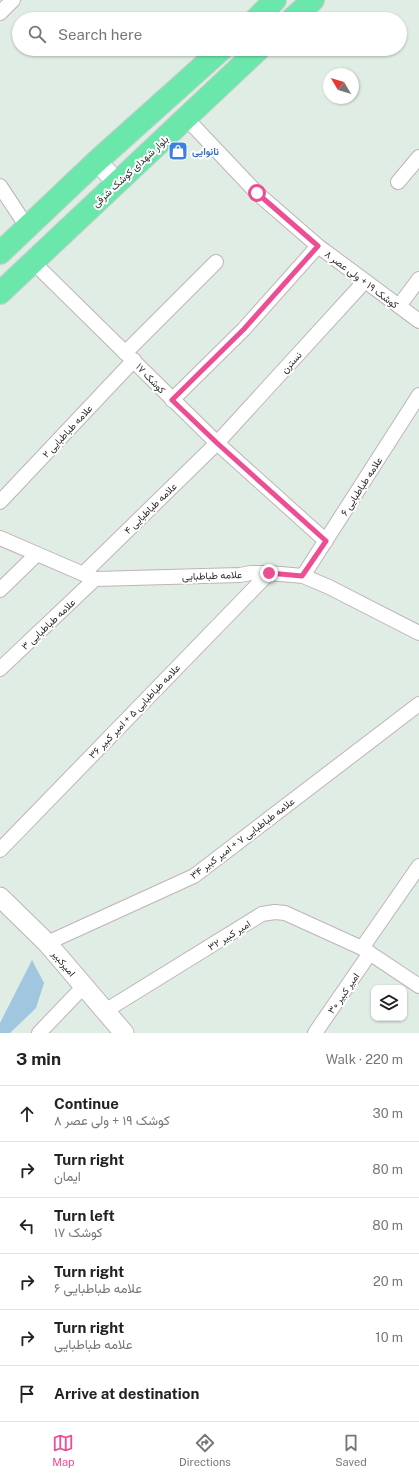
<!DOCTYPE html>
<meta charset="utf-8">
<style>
:root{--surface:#fff;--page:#f2f2f2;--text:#222;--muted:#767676;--line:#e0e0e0;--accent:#ed4d93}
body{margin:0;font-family:"Public Sans",Vazirmatn,sans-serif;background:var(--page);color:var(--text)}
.controls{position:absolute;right:12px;bottom:12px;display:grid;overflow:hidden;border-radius:8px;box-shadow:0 1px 3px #0004}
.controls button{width:36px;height:36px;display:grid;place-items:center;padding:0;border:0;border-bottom:1px solid var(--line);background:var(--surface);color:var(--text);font:20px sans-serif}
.compass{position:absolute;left:323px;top:68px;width:36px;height:36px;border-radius:50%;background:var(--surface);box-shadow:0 1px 3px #0004;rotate:308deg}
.stop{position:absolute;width:12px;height:12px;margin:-9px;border:3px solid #ed4d93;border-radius:50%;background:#fff}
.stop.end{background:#ed4d93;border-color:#fff;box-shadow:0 1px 4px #0008}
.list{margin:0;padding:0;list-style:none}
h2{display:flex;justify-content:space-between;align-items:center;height:52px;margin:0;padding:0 16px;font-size:17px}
h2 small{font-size:13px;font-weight:400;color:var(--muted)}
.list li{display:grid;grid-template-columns:26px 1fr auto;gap:12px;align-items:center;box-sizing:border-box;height:56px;padding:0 16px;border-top:1px solid var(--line)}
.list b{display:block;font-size:15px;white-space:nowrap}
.list p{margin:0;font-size:13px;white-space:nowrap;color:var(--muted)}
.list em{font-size:13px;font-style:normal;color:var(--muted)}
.icon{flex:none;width:22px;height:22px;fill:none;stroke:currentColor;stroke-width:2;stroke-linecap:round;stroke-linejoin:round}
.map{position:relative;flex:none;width:419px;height:1033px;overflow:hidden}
.search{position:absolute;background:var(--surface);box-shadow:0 1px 3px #0004;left:12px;right:12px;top:12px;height:44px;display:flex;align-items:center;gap:10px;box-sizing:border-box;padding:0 14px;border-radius:22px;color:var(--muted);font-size:15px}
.sheet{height:388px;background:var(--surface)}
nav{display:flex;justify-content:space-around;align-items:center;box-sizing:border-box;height:56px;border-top:1px solid var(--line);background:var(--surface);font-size:11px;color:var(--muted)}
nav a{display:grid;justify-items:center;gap:2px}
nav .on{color:var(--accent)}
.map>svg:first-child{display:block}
.green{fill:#a1c6df}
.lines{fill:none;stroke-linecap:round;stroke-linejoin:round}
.minor-casing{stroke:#bfb3b9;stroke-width:16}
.secondary-casing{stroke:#bfb3b9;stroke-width:21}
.primary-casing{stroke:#ccc;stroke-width:24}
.minor{stroke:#fff;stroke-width:14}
.secondary{stroke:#fff;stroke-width:19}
.primary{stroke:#6be7ab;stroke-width:22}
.route{stroke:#ed4d93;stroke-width:5}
.labels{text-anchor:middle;stroke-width:4;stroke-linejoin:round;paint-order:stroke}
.shop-label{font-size:10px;font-weight:bold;fill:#366cbe;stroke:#fff;text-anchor:start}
.street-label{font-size:10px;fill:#2c2c2c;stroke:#fff}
</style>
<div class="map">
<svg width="419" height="1033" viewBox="0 0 419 1033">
<rect width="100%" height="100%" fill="#e0ede4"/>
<path class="green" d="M32 960 44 983 36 1008 10 1033H0V1023Z"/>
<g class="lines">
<defs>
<path id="minor" d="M0 13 13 0
M186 118 257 193 318 246 419 321
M398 182 419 157
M0 186 27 227
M33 262 217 443 326 541
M399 306 419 279
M125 353 216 262
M172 400 244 329 318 246
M0 502 134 360
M0 538 95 579 240 575 251 573H269L303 576 329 587 419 633
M83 574 217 443 365 281
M303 576 419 395
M0 590 37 554
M0 669 95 579
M0 850 269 573
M47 943 194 876 419 704
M362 948 419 866
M105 1011 262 914 275 912 285 913 362 948 419 986
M39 1033 84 986
M315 1033 370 953"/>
<path id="secondary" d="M97 161 117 183
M0 897 47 943 124 1033"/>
<path id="primary" d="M256 19 275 0
M292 19 313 0
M0 253 97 161 222 49
M0 293 259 49"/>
</defs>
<use href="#minor" class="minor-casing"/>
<use href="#secondary" class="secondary-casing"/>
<use href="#primary" class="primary-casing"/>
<use href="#minor" class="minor"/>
<use href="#secondary" class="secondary"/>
<use href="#primary" class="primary"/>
</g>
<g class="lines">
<path class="route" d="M257 193 318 246 244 329 172 400 217 443 326 541 302 576 269 573"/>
</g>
<defs>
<symbol id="shop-square" viewBox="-11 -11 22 22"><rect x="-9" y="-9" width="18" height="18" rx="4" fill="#3f7fe0" stroke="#fff"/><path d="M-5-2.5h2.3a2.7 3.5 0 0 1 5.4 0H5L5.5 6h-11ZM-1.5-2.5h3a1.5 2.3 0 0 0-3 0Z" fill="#fff"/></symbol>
</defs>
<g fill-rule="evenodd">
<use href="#shop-square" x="167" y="140" width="22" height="22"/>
</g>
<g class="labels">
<g class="shop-label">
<text x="192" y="155">نانوایی</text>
</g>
<g class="street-label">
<text transform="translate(130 171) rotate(-43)" y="4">بلوار شهدای کوشک شرقی</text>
<text transform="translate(362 279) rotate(37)" y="4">کوشک ۱۹ + ولی عصر ۸</text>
<text transform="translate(291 362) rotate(-48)" y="4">نسترن</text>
<text transform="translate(151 378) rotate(46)" y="4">کوشک ۱۷</text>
<text transform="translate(67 431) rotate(-47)" y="4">علامه طباطبایی ۲</text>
<text transform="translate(361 486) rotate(-57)" y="4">علامه طباطبایی ۶</text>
<text transform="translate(150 508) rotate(-44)" y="4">علامه طباطبایی ۴</text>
<text transform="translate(212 575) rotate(-2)" y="4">علامه طباطبایی</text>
<text transform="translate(48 624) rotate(-43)" y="4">علامه طباطبایی ۳</text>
<text transform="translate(134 711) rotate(-46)" y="4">علامه طباطبایی ۵ + امیر کبیر ۳۶</text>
<text transform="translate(242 838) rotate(-37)" y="4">علامه طباطبایی ۷ + امیر کبیر ۳۴</text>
<text transform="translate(229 935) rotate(-32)" y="4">امیر کبیر ۳۲</text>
<text transform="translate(64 963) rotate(50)" y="4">امیرکبیر</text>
<text transform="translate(343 993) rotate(-55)" y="4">امیر کبیر ۳۰</text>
</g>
</g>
</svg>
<div class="controls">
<button><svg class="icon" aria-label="layers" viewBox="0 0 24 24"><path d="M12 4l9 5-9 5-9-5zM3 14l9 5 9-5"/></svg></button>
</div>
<svg class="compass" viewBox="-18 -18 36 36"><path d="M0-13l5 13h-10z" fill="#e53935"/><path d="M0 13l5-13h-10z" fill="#767676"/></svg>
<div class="stop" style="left:257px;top:193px"></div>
<div class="stop end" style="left:269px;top:573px"></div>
<div class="search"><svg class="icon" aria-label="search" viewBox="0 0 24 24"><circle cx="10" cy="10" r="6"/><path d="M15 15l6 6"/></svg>Search here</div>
</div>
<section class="sheet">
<h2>3 min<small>Walk · 220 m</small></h2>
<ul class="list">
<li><svg class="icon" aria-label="ahead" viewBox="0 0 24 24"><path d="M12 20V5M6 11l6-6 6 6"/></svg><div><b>Continue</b><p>کوشک ۱۹ + ولی عصر ۸</p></div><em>30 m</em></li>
<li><svg class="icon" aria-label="right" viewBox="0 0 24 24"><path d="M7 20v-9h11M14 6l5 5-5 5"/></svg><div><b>Turn right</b><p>ایمان</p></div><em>80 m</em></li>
<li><svg class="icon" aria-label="left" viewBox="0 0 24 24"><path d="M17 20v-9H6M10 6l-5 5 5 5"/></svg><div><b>Turn left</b><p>کوشک ۱۷</p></div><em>80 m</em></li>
<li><svg class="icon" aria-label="right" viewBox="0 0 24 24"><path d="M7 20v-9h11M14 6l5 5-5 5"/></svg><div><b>Turn right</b><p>علامه طباطبایی ۶</p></div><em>20 m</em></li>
<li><svg class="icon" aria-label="right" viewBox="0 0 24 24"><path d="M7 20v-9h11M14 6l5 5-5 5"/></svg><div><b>Turn right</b><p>علامه طباطبایی</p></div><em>10 m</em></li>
<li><svg class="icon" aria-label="arrive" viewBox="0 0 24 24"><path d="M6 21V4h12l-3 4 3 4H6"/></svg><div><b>Arrive at destination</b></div></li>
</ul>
</section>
<nav>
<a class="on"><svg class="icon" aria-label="map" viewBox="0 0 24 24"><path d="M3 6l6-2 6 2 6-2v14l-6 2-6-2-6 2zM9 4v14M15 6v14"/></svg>Map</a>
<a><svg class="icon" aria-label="directions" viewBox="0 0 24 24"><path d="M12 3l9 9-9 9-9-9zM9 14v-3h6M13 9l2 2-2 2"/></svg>Directions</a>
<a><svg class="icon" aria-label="saved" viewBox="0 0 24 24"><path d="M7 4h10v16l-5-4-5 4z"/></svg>Saved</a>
</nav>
